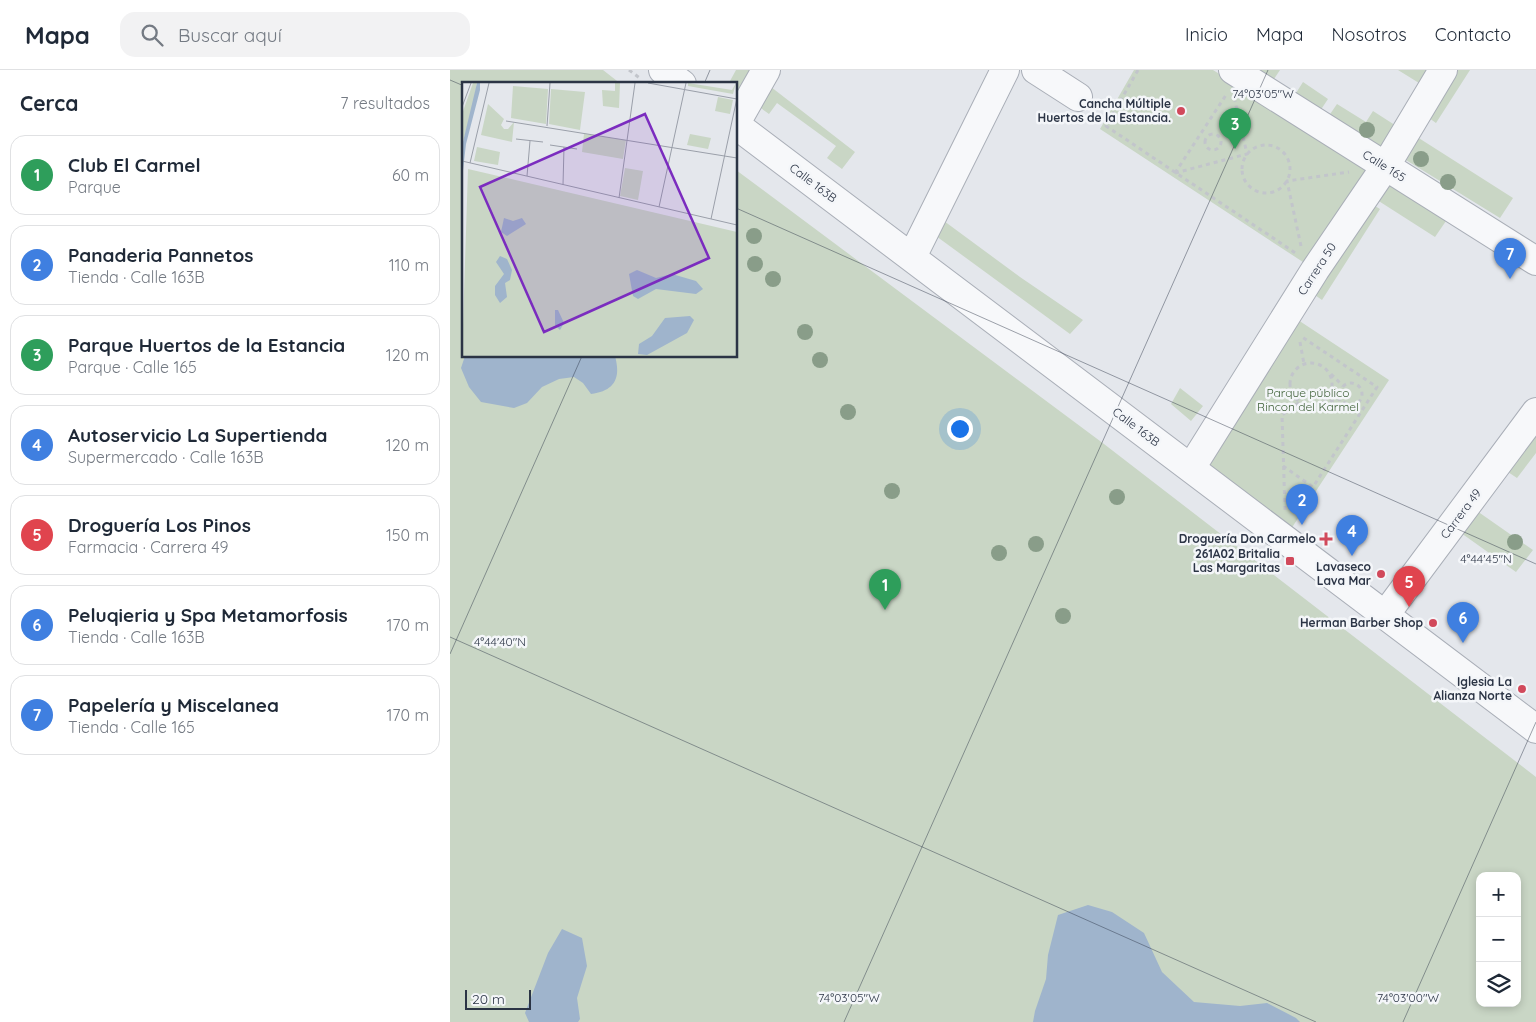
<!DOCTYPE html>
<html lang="es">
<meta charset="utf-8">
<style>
:root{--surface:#fff;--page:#f2f2f3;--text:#1f2937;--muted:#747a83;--line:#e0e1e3;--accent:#2563eb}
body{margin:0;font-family:Quicksand,sans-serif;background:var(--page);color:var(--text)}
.controls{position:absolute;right:15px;bottom:15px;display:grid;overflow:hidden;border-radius:10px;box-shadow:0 2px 8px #0003}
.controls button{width:45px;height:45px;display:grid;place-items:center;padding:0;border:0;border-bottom:1px solid var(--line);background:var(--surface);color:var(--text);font:25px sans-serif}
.scale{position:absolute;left:15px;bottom:12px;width:66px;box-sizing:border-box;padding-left:5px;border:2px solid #2b3445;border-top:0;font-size:14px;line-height:18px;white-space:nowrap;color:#2b3445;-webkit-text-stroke:4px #f4f6f9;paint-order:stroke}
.you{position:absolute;left:509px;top:358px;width:18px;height:18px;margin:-12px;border:4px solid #fff;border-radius:50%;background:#1a73e8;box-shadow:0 0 0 8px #1a73e833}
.badge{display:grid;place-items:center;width:32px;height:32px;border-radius:50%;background:var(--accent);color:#fff;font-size:16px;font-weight:700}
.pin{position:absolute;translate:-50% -41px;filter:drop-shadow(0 1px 2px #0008)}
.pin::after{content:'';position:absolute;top:26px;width:18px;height:15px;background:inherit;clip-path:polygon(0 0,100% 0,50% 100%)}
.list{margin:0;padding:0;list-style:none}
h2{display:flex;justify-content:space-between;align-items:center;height:65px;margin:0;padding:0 20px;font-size:21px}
h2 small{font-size:16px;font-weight:400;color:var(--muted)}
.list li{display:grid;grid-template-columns:32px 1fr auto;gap:15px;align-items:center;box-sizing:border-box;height:80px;margin:0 10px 10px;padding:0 10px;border:1px solid var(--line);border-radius:15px}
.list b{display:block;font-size:19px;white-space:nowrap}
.list p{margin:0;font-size:16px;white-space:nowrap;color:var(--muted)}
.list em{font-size:16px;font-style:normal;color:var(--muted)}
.icon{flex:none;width:28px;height:28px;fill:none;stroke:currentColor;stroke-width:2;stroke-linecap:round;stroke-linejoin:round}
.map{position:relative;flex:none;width:1086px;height:952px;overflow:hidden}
header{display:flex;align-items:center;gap:30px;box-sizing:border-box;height:70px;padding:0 25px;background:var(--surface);border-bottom:1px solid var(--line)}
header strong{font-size:24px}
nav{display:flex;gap:28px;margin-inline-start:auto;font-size:18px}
.search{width:350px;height:45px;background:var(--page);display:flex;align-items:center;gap:12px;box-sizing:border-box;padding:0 18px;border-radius:15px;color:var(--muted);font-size:19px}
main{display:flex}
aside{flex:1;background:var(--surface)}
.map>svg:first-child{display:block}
.green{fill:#c9d6c5;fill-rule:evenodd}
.water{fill:#9fb4cc}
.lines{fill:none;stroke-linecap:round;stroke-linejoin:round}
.minor-casing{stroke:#a9aeb7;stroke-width:30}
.path{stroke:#c2c5cb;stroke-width:3;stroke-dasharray:4 4;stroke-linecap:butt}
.minor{stroke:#f7f8fa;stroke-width:28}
.tree{fill:#899d89}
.ticks{fill:none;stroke:#2b3445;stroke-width:1;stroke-opacity:0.45}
.poi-dot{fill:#d1495b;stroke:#f4f6f9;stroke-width:2}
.labels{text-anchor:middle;stroke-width:5;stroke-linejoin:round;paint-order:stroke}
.poi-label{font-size:12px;font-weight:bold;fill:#2b3445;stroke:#f4f6f9;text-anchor:end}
.street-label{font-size:12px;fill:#2b3445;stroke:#f4f6f9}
.park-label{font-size:12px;fill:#3f6138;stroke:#f4f6f9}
.inset-road{fill:none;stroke:#9a9fa9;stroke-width:1}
.view{fill:#7b2cbf;fill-opacity:0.15;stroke:#7b2cbf;stroke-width:2.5}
.inset-edge{fill:none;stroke:#2b3445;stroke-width:2.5}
.ticks-label{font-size:12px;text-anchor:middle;fill:#2b3445;stroke:#f4f6f9;stroke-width:5;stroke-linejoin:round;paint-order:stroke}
</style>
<header>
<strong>Mapa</strong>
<div class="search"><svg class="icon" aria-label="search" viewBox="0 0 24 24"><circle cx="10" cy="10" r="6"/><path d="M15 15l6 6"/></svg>Buscar aquí</div>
<nav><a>Inicio</a><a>Mapa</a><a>Nosotros</a><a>Contacto</a></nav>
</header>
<main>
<aside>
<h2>Cerca<small>7 resultados</small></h2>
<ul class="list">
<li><span class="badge" style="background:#2e9e5b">1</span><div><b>Club El Carmel</b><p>Parque</p></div><em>60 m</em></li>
<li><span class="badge" style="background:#3f7fe0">2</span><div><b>Panaderia Pannetos</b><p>Tienda · Calle 163B</p></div><em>110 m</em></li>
<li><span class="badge" style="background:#2e9e5b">3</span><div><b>Parque Huertos de la Estancia</b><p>Parque · Calle 165</p></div><em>120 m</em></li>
<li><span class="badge" style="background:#3f7fe0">4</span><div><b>Autoservicio La Supertienda</b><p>Supermercado · Calle 163B</p></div><em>120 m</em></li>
<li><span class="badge" style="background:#e0444e">5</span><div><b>Droguería Los Pinos</b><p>Farmacia · Carrera 49</p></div><em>150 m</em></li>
<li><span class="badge" style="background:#3f7fe0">6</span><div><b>Peluqieria y Spa Metamorfosis</b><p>Tienda · Calle 163B</p></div><em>170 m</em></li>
<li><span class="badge" style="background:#3f7fe0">7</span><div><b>Papelería y Miscelanea</b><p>Tienda · Calle 165</p></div><em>170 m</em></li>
</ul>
</aside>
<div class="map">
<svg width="1086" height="952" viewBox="0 0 1086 952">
<rect width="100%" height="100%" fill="#e4e7ec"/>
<path class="green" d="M0 0H153L171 14H14V286H286V100L654 374 1086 707V952H0ZM1030 806H1067V933H1030Z
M286 0H300L292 23 286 17V14H283L280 11Z
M684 0H763L921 99 856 194 650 59Z
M797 0H830L820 15Z
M948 0H977L969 13Z
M1000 0H1020L986 53 972 43Z
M853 12 878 29 866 47 841 31Z
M321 17 405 82 392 99 377 88 386 76 327 33 319 44 308 36Z
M887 34 916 52 923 41 951 59 932 88 874 53Z
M964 65 1063 128 1050 148 951 87Z
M935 112 996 151 985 167 924 128Z
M920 133 930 139 872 230 862 223Z
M494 151 570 207 633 250 620 264 486 166Z
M845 248 939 310 841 459 750 392Z
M730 318 753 336 741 351 721 334Z
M1086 353V383L1067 408 1052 398Z
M1027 441 1083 480 1066 502 1011 463Z"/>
<path class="water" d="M15 286H165C171 308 165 321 141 324L133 313 124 307 109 309 92 317 77 333 64 338 31 332 19 317 11 298Z
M638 835 662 842 694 863 712 902 744 932 790 936 817 933 846 948 850 952H583L585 941 596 909 598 885 608 845Z
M112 859 132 868 137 896 127 928 130 949 128 952H79L75 943 98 883Z"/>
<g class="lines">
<defs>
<path id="minor" d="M213 0 232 14
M586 0 628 27
M783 0 1086 191
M286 53 316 0
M286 55 1086 659
M462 187 555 0
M741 398 865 200 935 97 993 0
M935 545 1086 342"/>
</defs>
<use href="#minor" class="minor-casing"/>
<path class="path" d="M179 0 191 9
M688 0 656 56 847 184
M755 72a8 8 0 1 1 16 0a8 8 0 1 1-16 0Z
M792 99a24 24 0 1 1 48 0a24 24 0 1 1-48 0Z
M725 103 797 84 785 31
M725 103 776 25
M851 176 837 111 899 102
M850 272 854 294
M840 314a21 21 0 1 1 42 0a21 21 0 1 1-42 0Z
M881 304 893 316
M890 324a11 11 0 1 1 22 0a11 11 0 1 1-22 0Z
M872 333 891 329
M833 396 863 417 927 317 852 267
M835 440 832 345 850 332"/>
<use href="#minor" class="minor"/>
</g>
<g class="tree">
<circle cx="917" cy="60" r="8"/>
<circle cx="971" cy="89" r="8"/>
<circle cx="998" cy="112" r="8"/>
<circle cx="304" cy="166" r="8"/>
<circle cx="305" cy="194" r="8"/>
<circle cx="323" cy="209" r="8"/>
<circle cx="355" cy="262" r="8"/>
<circle cx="370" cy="290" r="8"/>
<circle cx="398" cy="342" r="8"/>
<circle cx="442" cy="421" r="8"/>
<circle cx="667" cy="427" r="8"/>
<circle cx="1065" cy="472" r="8"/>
<circle cx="586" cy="474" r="8"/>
<circle cx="549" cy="483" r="8"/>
<circle cx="613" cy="546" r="8"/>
</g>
<path class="ticks" d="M0 10 14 16M254 14 260 0M286 138 1086 494M0 567 866 952M0 584 132 286M394 952 818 0M953 952 1086 652"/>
<g class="poi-dot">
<circle cx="731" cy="41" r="5"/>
<path d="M873.5 461.5h5v5h5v5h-5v5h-5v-5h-5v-5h5z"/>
<rect x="835" y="486" width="10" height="10" rx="2.5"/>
<circle cx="931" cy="504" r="5"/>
<circle cx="983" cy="553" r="5"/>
<circle cx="1072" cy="619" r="5"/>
</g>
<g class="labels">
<g class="poi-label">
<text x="721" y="38">Cancha Múltiple<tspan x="721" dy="14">Huertos de la Estancia.</tspan></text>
<text x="866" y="473">Droguería Don Carmelo</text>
<text x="830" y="488">261A02 Britalia<tspan x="830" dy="14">Las Margaritas</tspan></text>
<text x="921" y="501">Lavaseco<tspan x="921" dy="14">Lava Mar</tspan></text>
<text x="973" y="557">Herman Barber Shop</text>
<text x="1062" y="616">Iglesia La<tspan x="1062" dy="14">Alianza Norte</tspan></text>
</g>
<g class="street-label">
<text transform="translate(934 96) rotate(32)" y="4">Calle 165</text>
<text transform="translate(363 113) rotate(37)" y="4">Calle 163B</text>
<text transform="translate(867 199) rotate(-57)" y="4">Carrera 50</text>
<text transform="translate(686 357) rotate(37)" y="4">Calle 163B</text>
<text transform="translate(1011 444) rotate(-53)" y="4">Carrera 49</text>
</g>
<g class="park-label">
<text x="858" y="327">Parque público<tspan x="858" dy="14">Rincon del Karmel</tspan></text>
</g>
</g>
<g transform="translate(12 12)">
<rect width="275" height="275" fill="#e4e7ec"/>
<path d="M11 1H15L12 19 0 64V32ZM153 1H158L157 26 141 24 140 8 153 9ZM226 1 270 8 274 1 271 12 226 4ZM51 4 86 7 84 42 49 36ZM89 7 123 10 118 48 87 42ZM256 15 271 18 268 32 253 29ZM26 22 42 37 39 43 42 47H46L52 40 50 60 19 53ZM122 52 164 58 161 77 120 70ZM228 52 249 56 246 67 225 63ZM15 65 38 70 36 83 12 79ZM163 86 181 89 176 118 158 114ZM6 87 275 150V274H0Z" fill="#c9d6c5"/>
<path d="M15 1H18V8L4 62 0 97V64ZM42 136 51 139 60 136 64 142 45 154 39 150ZM38 174 45 177 50 188 48 198 43 201 45 215 38 221 33 213V204L42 192 34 180ZM175 188 194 196 210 192 234 199 241 207 234 212 194 207 176 217 171 214 167 192ZM93 228H96L102 241 98 248 93 243ZM228 234 232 238 225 251 185 273 176 272 177 262 190 254 203 236Z" fill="#9fb4cc"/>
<path class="inset-road" d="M186 1 275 17M0 25 9 1M44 39 275 76M85 44 88 1M54 57 81 60M88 63 115 67M0 79 275 143M8 81 27 1M65 94 68 59M101 103 102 65M157 116 173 1M197 125 224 1M249 137 275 16"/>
<path class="view" d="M183 32 247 176 82 250 18 105Z"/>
<rect width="275" height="275" class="inset-edge"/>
</g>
<g class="ticks-label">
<text x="813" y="28">74°03'05"W</text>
<text x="1036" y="493">4°44'45"N</text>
<text x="50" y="576">4°44'40"N</text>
<text x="399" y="932">74°03'05"W</text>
<text x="958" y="932">74°03'00"W</text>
</g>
</svg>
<div class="controls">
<button>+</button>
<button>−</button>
<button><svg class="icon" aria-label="layers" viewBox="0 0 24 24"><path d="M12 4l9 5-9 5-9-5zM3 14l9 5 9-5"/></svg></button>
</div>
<div class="scale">20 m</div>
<div class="you"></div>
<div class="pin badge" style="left:435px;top:540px;background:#2e9e5b">1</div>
<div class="pin badge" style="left:852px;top:455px;background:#3f7fe0">2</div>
<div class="pin badge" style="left:785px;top:79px;background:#2e9e5b">3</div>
<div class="pin badge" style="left:902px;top:486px;background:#3f7fe0">4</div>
<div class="pin badge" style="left:959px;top:537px;background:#e0444e">5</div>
<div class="pin badge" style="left:1013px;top:573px;background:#3f7fe0">6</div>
<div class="pin badge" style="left:1060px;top:209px;background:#3f7fe0">7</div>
</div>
</main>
